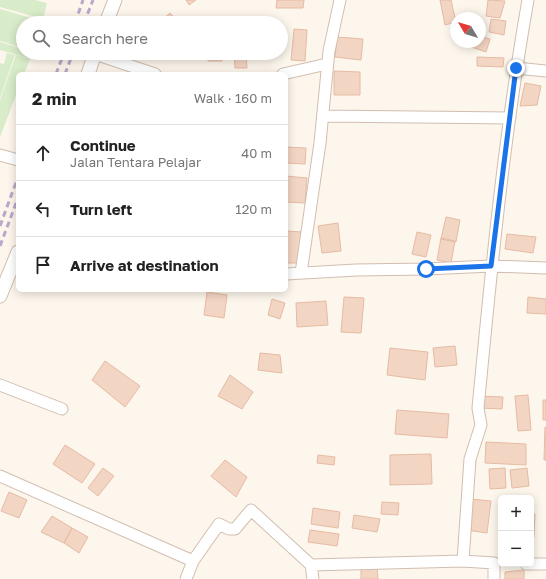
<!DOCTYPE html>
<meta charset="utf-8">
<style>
:root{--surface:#fff;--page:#f2f2f2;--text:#222;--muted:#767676;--line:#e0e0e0}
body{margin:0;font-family:"Golos Text",sans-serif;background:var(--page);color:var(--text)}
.controls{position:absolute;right:12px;bottom:12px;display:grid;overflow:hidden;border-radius:6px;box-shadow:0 2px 10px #0003}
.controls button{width:36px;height:36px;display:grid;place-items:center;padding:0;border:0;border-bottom:1px solid var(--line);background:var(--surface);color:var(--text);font:20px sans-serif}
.compass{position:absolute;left:450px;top:12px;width:36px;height:36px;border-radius:50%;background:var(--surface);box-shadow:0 2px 10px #0003;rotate:308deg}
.stop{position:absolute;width:12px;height:12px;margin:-9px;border:3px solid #1a73e8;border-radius:50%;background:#fff}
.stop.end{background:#1a73e8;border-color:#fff;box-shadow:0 1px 4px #0008}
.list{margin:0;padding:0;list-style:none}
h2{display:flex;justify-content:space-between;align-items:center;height:52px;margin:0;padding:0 16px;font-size:17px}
h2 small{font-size:13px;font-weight:400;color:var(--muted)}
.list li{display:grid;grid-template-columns:26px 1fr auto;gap:12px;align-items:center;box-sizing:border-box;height:56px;padding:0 16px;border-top:1px solid var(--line)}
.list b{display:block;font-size:15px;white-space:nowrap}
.list p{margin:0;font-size:13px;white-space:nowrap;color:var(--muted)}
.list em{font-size:13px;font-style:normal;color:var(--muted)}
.icon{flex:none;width:22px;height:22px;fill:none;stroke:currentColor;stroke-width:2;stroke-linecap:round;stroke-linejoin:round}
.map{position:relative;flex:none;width:546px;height:579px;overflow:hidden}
.search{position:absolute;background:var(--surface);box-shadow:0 2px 10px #0003;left:16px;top:16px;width:272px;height:44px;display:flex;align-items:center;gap:10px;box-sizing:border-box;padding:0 14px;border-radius:22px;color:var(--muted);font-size:15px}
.panel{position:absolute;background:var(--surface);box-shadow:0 2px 10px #0003;left:16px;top:72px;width:272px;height:220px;border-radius:6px}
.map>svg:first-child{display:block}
.green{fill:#d8ecc9}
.building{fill:#f3d5c3;stroke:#e6bba3}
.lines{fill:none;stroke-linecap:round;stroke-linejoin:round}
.minor-casing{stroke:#d1beb0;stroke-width:13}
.tertiary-casing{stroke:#d1beb0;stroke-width:15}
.minor{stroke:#fff;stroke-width:11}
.tertiary{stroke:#fff;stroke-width:13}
.rail{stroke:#b9a8c9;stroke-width:3;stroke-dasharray:6 4;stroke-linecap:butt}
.route{stroke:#1a73e8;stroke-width:5}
</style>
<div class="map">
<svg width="546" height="579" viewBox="0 0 546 579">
<rect width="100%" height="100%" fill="#fdf6ec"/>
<path class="green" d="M0 0H35L47 3 43 19 0 7Z
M0 9 41 21 40 23H23V48L0 41Z
M0 42 23 49V53H30L28 58 0 50Z
M7 53 15 55 0 98V63L4 64Z
M16 55 30 59 24 74H18V90L0 137V100Z"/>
<path class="building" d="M186 0H196L189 5Z
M277 0H304L303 8H276Z
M440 0H451L456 22 445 25Z
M488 0 505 1 500 18 486 16Z
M170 13 180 23H164L162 20Z
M142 19 147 23H139Z
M491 19 506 21 504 35 489 32Z
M294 29 307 30 305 61 291 60Z
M480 36 490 39 486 52 463 44V42H480Z
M337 37 363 39 361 60 335 57Z
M187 53H200L199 59 186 57Z
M208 53H222V61H208Z
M234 53H246L247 68H235Z
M477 57 504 58 503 67 477 66Z
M334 71 360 72V95H334Z
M525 83 541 86 537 105 520 106Z
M286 147 306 148 305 164 286 163Z
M286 176 307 178 305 203 286 202Z
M446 217 460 220 456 242 441 239Z
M338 223 341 251 322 253 318 226Z
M286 231 302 232 301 263H286Z
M417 232 431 235 426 257 412 254Z
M507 234 536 237 533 253 505 249Z
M441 238 455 241 451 263 437 260Z
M207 292 227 295 224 318 204 315Z
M344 297 364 298 361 333 341 332Z
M528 297 546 299V314L527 313Z
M272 299 285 303 280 319 268 315Z
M326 301 328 325 297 327 296 303Z
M455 346 457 365 435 367 433 348Z
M390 348 428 352 425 380 387 375Z
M260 353 280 355 282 373 258 370Z
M105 361 140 386 125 407 92 380Z
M230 375 253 392 242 409 218 396Z
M528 395 531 430 518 431 515 396Z
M481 396 503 397 502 409 480 408Z
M543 400H546V420H543Z
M397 410 449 414 447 438 395 434Z
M545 427H546V460H544Z
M486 442 526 444V465L485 463Z
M65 445 95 464 82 483 53 464Z
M431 454 432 484 390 485V455Z
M318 455 335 457 334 465 317 463Z
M225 460 247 477 236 497 211 476Z
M103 468 114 476 98 496 88 488Z
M505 468 506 488 490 489 489 469Z
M527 468 529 486 512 488 510 470Z
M9 492 27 500 19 518 1 511Z
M471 499 491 501 487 533 466 530Z
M382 502 399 503 398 515 381 514Z
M313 508 340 512 338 528 311 524Z
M531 514H535L534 537H531Z
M354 515 380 519 377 532 352 528Z
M52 516 72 528 64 543 41 532Z
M72 528 88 537 79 553 64 543Z
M310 530 339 534 337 546 308 542Z
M377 566 378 579H361V567Z
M524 570V579H505V572Z"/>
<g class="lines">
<defs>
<path id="minor" d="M95 54 155 74
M516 68 546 71
M283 74 327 64
M323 116 510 118
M0 155 18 160
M301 273 320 143 329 51 340 0
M286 274 356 270 426 269 491 266 546 268
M0 385 62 409
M0 476 193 561
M526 564H546
M311 565 313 579
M186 579 193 561 219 524 229 529H235L251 510 311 565 463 561
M494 579V563L463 561 470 459 481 425 478 408C491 272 504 135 528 0"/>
<path id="tertiary" d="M106 23 115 0
M88 74 95 53
M0 296 18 252"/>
</defs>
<use href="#minor" class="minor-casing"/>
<use href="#tertiary" class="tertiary-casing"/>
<use href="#minor" class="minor"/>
<use href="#tertiary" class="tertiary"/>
<path class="rail" d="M75 23 83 0
M84 23 93 0
M56 74 64 53
M65 74 73 53
M0 226 18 177
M0 246 18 198"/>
</g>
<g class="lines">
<path class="route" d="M426 269 491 266 516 68"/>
</g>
</svg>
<div class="controls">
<button>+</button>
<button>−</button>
</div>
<svg class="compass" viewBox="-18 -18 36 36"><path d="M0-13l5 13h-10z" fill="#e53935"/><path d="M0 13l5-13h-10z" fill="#767676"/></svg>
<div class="stop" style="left:426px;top:269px"></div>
<div class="stop end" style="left:516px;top:68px"></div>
<div class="search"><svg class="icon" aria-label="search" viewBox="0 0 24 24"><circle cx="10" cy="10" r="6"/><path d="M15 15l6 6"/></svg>Search here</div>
<section class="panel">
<h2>2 min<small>Walk · 160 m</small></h2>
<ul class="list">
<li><svg class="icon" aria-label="ahead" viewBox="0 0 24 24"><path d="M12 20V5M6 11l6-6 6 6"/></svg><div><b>Continue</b><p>Jalan Tentara Pelajar</p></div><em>40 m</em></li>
<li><svg class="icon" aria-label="left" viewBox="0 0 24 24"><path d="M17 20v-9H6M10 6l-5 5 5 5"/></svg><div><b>Turn left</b></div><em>120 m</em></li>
<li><svg class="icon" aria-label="arrive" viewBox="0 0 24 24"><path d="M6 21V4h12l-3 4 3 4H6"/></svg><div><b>Arrive at destination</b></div></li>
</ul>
</section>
</div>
